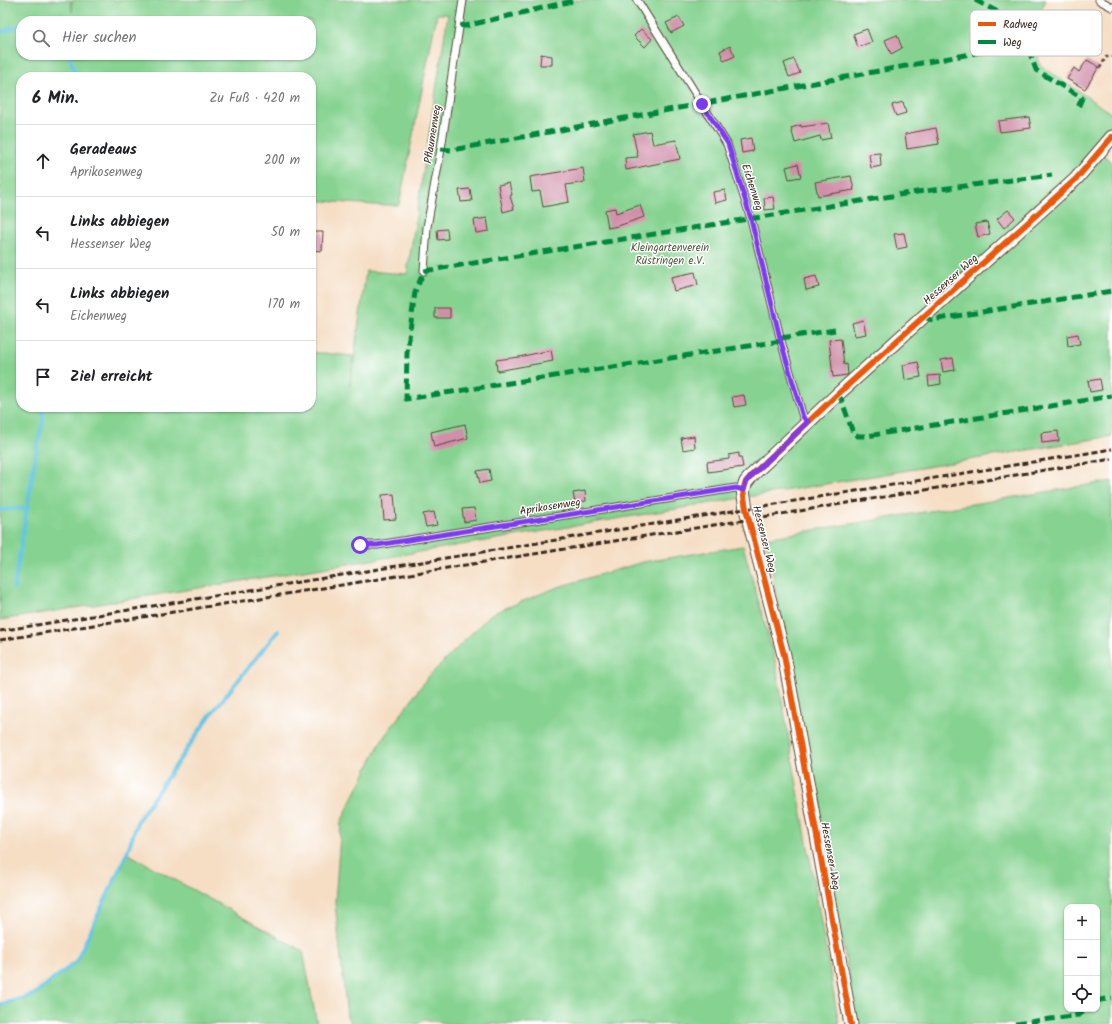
<!DOCTYPE html>
<html lang="de">
<meta charset="utf-8">
<style>
:root{--surface:#fff;--page:#f6f6f6;--text:#202124;--muted:#757577;--line:#e0e0e0}
body{margin:0;font-family:Kalam,sans-serif;background:var(--page);color:var(--text)}
.controls{position:absolute;right:12px;bottom:12px;display:grid;overflow:hidden;border-radius:8px;box-shadow:0 1px 3px #0004}
.controls button{width:36px;height:36px;display:grid;place-items:center;padding:0;border:0;border-bottom:1px solid var(--line);background:var(--surface);color:var(--text);font:20px sans-serif}
.stop{position:absolute;width:12px;height:12px;margin:-9px;border:3px solid #7c3aed;border-radius:50%;background:#fff}
.stop.end{background:#7c3aed;border-color:#fff;box-shadow:0 1px 4px #0008}
.list{margin:0;padding:0;list-style:none}
h2{display:flex;justify-content:space-between;align-items:center;height:52px;margin:0;padding:0 16px;font-size:17px}
h2 small{font-size:13px;font-weight:400;color:var(--muted)}
.list li{display:grid;grid-template-columns:26px 1fr auto;gap:12px;align-items:center;box-sizing:border-box;height:72px;padding:0 16px;border-top:1px solid var(--line)}
.list b{display:block;font-size:15px;white-space:nowrap}
.list p{margin:0;font-size:13px;white-space:nowrap;color:var(--muted)}
.list em{font-size:13px;font-style:normal;color:var(--muted)}
.icon{flex:none;width:22px;height:22px;fill:none;stroke:currentColor;stroke-width:2;stroke-linecap:round;stroke-linejoin:round}
.map{position:relative;flex:none;width:1112px;height:1024px;overflow:hidden}
.search{position:absolute;background:var(--surface);box-shadow:0 1px 3px #0004;left:16px;top:16px;width:300px;height:44px;display:flex;align-items:center;gap:10px;box-sizing:border-box;padding:0 14px;border-radius:16px;color:var(--muted);font-size:15px}
.panel{position:absolute;background:var(--surface);box-shadow:0 1px 3px #0004;left:16px;top:72px;width:300px;height:340px;border-radius:16px}
.map>svg:first-child{display:block}
.green{fill:#86d391;stroke:#607e58;fill-rule:evenodd}
.lines{fill:none;stroke-linecap:round;stroke-linejoin:round}
.stream{stroke:#65c5e3;stroke-width:4}
.building{fill:#d08ea9}
.service-casing{stroke:#574537;stroke-width:9}
.minor-casing{stroke:#574537;stroke-width:15}
.path{stroke:#574537;stroke-width:2.5;stroke-dasharray:3 3;stroke-linecap:butt}
.service{stroke:#fff;stroke-width:7}
.minor{stroke:#fff;stroke-width:13}
.rail{stroke:#3b2a1e;stroke-width:3;stroke-dasharray:6 3;stroke-linecap:butt}
.quiet{stroke:#00873e;stroke-width:5;stroke-dasharray:10 5;stroke-linecap:butt}
.cycleway-casing{stroke:#fff;stroke-width:8}
.cycleway{stroke:#e8590c;stroke-width:6}
.route{stroke:#7c3aed;stroke-width:5}
.labels{text-anchor:middle;stroke-width:3;stroke-linejoin:round;paint-order:stroke}
.street-label{font-size:11px;fill:#3b2a1e;stroke:#fff}
.park-label{font-size:11px;fill:#525d40;stroke:#fff}
.key{fill:#fff;stroke:#c4bfbc;stroke-width:1}
.key-label{font-size:11px;fill:#3b2a1e}
</style>
<div class="map">
<svg width="1112" height="1024" viewBox="0 0 1112 1024">
<rect width="100%" height="100%" fill="#fff"/>
<filter id="ink" filterUnits="userSpaceOnUse"><feTurbulence type="fractalNoise" baseFrequency=".025" numOctaves="2"/><feDisplacementMap in="SourceGraphic" scale="8" xChannelSelector="R" yChannelSelector="G"/><feConvolveMatrix kernelMatrix="1 2 1 2 8 2 1 2 1" color-interpolation-filters="sRGB"/></filter>
<filter id="wash" filterUnits="userSpaceOnUse"><feTurbulence type="fractalNoise" baseFrequency=".012" numOctaves="4" result="noise"/><feDisplacementMap in="SourceGraphic" scale="16" xChannelSelector="R" yChannelSelector="G"/><feGaussianBlur stdDeviation="0.9" result="paint"/><feColorMatrix in="noise" values="0 0 0 0 0 0 0 0 0 0 0 0 0 0 0 0 0 1.4 0 .05"/><feComposite in="paint" operator="in"/></filter>
<g filter="url(#wash)">
<rect width="100%" height="100%" fill="#f5dec4"/>
<path class="green" d="M0 0H71L72 12V0H1046L1032 29 1040 65 1112 114V124L1095 147 1112 163V436L347 564 0 620ZM437 14H448L407 274 366 271 350 386 353 356 311 352V407H21V77H311V200L374 205H399ZM21 21H311V55H21Z
M1112 481V1024H858L766 538ZM1067 907H1097V1009H1067Z
M743 546 775 660 839 1024H449L424 1019 419 1024H352L347 1017 335 903 341 822 381 741 428 677 491 614 558 587 643 562Z
M127 853 303 951 317 1024H0V1005L33 995 76 962Z"/>
<g class="lines">
<path class="stream" d="M38 21 45 19H56L57 21
M0 32 21 26
M69 55 76 77
M0 510 28 508
M14 588 37 446 43 423V407
M0 1005 33 995 76 962 127 853 138 820 211 714 278 631"/>
</g>
<g id="blocks">
<path class="building" d="M679 17 684 26 671 33 666 23Z
M641 29 652 39 645 47 634 36Z
M867 29 872 42 858 47 853 34Z
M897 35 902 48 891 54 885 40Z
M730 46 735 56 724 61 720 51Z
M541 54 552 56V65H540Z
M794 59 800 73 789 77 784 63Z
M1087 60 1099 67 1085 89 1067 79 1074 68 1079 72Z
M903 102 906 113 896 116 892 105Z
M1029 117 1031 128 1000 132 998 121Z
M828 123 831 138 821 140 820 136 795 143 791 128 801 125V127Z
M936 128 939 144 907 149 905 134Z
M650 131 653 144 676 140 680 159 626 170 625 158 638 157 633 134Z
M751 138 753 151 742 153 740 140Z
M880 153 881 166 871 168 869 154Z
M798 164 801 177 789 179 786 167Z
M583 168 585 182 566 185 569 202 543 207 540 191 532 192 530 177Z
M851 176 854 190 818 196 815 182Z
M509 183 512 195 510 196 514 209 503 212 498 185Z
M470 189 472 201 461 202 459 190Z
M725 190 727 200 715 203 713 192Z
M773 197 775 209 765 210 764 198Z
M640 205 644 217 618 226 608 228 605 210 615 208 616 213Z
M1008 210 1015 218 1004 228 997 219Z
M487 218 489 231 476 233 474 220Z
M987 222 990 234 978 237 975 224Z
M447 229 448 239 438 240 437 230Z
M311 232H323L322 251 311 250Z
M904 233 907 247 897 249 894 234Z
M695 272 698 285 674 291 671 277Z
M816 276 819 287 806 290 804 279Z
M435 308H450V318H435Z
M863 320 866 334 855 336 852 323Z
M1078 334 1080 344 1068 346 1067 336Z
M841 339 844 365 847 364 848 374 847 375 833 377 829 340Z
M551 350 553 361 497 371 496 360 519 357Z
M953 358 955 370 943 372 941 360Z
M918 362 921 377 905 380 903 365Z
M940 375 941 384 929 386 928 376Z
M1100 379 1102 390 1090 392 1088 381Z
M744 395 746 405 734 407 732 397Z
M465 424 468 438 434 447 431 432Z
M1058 431 1059 441 1042 443 1041 433Z
M694 436 695 448 683 450 681 438Z
M739 453V457H741L743 467 708 472 707 462 729 459V455Z
M489 469 491 481 480 483 477 471Z
M585 491 586 501 575 503 573 493Z
M394 494 396 519 384 520 382 495Z
M474 508 476 520 464 522 462 509Z
M434 512 437 525 426 527 423 514Z"/>
</g>
</g>
<g filter="url(#ink)">
<use href="#blocks" fill-opacity="0" stroke="#574537" stroke-width="1"/>
<g class="lines">
<defs>
<path id="service" d="M637 0 727 144 751 219 781 341 803 417 808 422
M1099 0 1112 7
M424 271 427 227 441 149 463 0
M360 545H377L736 488 743 490"/>
<path id="minor" d="M851 1024 784 655 746 509 743 490 746 482 752 475 838 394 1076 179 1112 137"/>
</defs>
<use href="#service" class="service-casing"/>
<use href="#minor" class="minor-casing"/>
<path class="path" d="M1100 68 1106 57H1112"/>
<use href="#service" class="service"/>
<use href="#minor" class="minor"/>
<path class="rail" d="M0 631 1112 449
M0 640 745 520 1112 459"/>
<path class="quiet" d="M975 0 996 11 1003 48 1027 45 1036 70 1082 98 1077 110
M460 25 465 26 577 0
M441 149 452 150 1003 48
M923 317 932 320 1112 291
M781 338 835 330
M781 341 406 399 407 353 415 292 424 271 917 192 1052 175
M838 394 842 401 853 433 858 436H867L1112 396
M1097 1002 1100 1000 1112 998
M1015 1024 1079 1015 1087 1009"/>
<defs>
<path id="cycleway" d="M851 1024 784 655 746 509 743 490 746 482 752 475 838 394 1076 179 1112 137"/>
</defs>
<use href="#cycleway" class="cycleway-casing"/>
<use href="#cycleway" class="cycleway"/>
</g>
</g>
<g class="lines" filter="url(#ink)">
<path class="route" d="M360 545H377L736 488 744 490 746 482 752 475 808 422 803 417 781 342 751 219 728 144 702 104"/>
</g>
<g class="labels">
<g class="street-label">
<text transform="translate(432 134) rotate(-81)" y="4">Pflaumenweg</text>
<text transform="translate(753 187) rotate(72)" y="4">Eichenweg</text>
<text transform="translate(950 279) rotate(-42)" y="4">Hessenser Weg</text>
<text transform="translate(550 506) rotate(-9)" y="4">Aprikosenweg</text>
<text transform="translate(765 539) rotate(76)" y="4">Hessenser Weg</text>
<text transform="translate(831 856) rotate(80)" y="4">Hessenser Weg</text>
</g>
<g class="park-label">
<text x="670" y="251">Kleingartenverein<tspan x="670" dy="13">Rüstringen e.V.</tspan></text>
</g>
</g>
<rect x="970" y="10" width="132" height="46" rx="6" class="key"/>
<rect x="978" y="22" width="18" height="4" fill="#e8590c"/>
<rect x="978" y="40" width="18" height="4" fill="#00873e"/>
<g class="key-label">
<text x="1003" y="28">Radweg</text>
<text x="1003" y="46">Weg</text>
</g>
</svg>
<div class="controls">
<button>+</button>
<button>−</button>
<button><svg class="icon" aria-label="locate" viewBox="0 0 24 24"><circle cx="12" cy="12" r="6"/><path d="M12 2v4M12 18v4M2 12h4M18 12h4"/></svg></button>
</div>
<div class="stop" style="left:360px;top:545px"></div>
<div class="stop end" style="left:702px;top:104px"></div>
<div class="search"><svg class="icon" aria-label="search" viewBox="0 0 24 24"><circle cx="10" cy="10" r="6"/><path d="M15 15l6 6"/></svg>Hier suchen</div>
<section class="panel">
<h2>6 Min.<small>Zu Fuß · 420 m</small></h2>
<ul class="list">
<li><svg class="icon" aria-label="ahead" viewBox="0 0 24 24"><path d="M12 20V5M6 11l6-6 6 6"/></svg><div><b>Geradeaus</b><p>Aprikosenweg</p></div><em>200 m</em></li>
<li><svg class="icon" aria-label="left" viewBox="0 0 24 24"><path d="M17 20v-9H6M10 6l-5 5 5 5"/></svg><div><b>Links abbiegen</b><p>Hessenser Weg</p></div><em>50 m</em></li>
<li><svg class="icon" aria-label="left" viewBox="0 0 24 24"><path d="M17 20v-9H6M10 6l-5 5 5 5"/></svg><div><b>Links abbiegen</b><p>Eichenweg</p></div><em>170 m</em></li>
<li><svg class="icon" aria-label="arrive" viewBox="0 0 24 24"><path d="M6 21V4h12l-3 4 3 4H6"/></svg><div><b>Ziel erreicht</b></div></li>
</ul>
</section>
</div>
